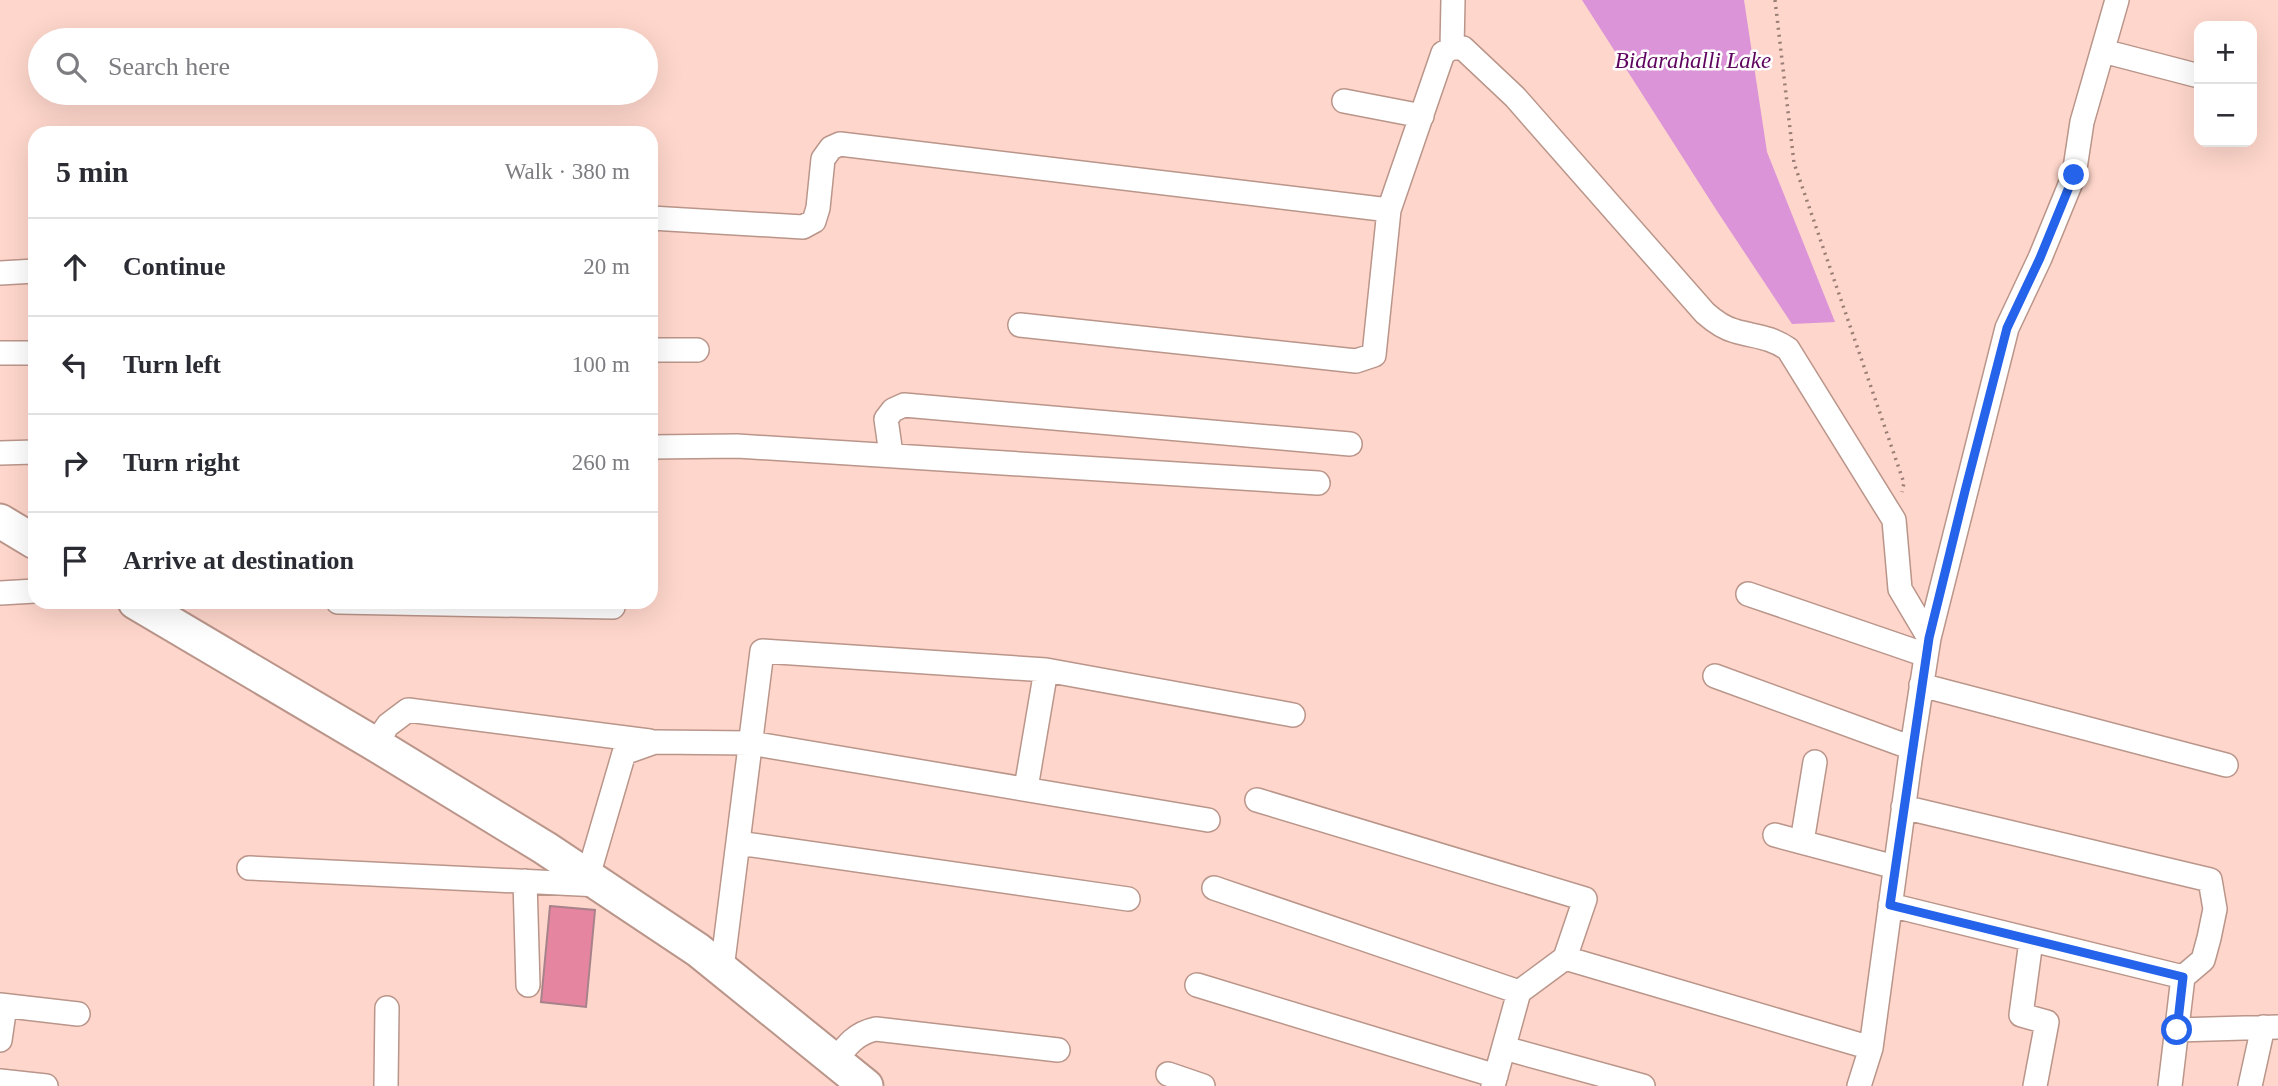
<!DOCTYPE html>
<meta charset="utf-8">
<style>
:root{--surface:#fff;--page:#f2f2f3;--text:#2b2b33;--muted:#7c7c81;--line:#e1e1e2}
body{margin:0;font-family:Georgia,serif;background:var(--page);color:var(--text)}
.controls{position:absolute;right:21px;top:21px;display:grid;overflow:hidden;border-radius:14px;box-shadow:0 7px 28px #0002}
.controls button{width:63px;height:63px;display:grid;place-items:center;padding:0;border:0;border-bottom:2px solid var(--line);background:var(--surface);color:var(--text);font:35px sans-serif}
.stop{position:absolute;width:21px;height:21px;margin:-16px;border:5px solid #2563eb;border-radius:50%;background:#fff}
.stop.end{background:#2563eb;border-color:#fff;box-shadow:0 2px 7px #0008}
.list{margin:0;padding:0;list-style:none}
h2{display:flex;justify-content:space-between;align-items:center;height:91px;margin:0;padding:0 28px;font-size:30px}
h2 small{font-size:23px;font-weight:400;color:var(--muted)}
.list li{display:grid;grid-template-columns:46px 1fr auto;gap:21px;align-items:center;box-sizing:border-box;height:98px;padding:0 28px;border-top:2px solid var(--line)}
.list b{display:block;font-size:26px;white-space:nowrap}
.list em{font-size:23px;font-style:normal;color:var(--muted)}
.icon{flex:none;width:38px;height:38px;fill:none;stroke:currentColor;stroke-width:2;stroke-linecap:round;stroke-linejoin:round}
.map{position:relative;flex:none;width:2278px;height:1086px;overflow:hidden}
.search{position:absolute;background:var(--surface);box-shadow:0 7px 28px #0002;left:28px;top:28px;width:630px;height:77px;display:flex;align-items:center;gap:18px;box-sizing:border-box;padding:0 24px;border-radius:38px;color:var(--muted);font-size:26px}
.panel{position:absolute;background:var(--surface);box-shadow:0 7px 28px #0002;left:28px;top:126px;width:630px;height:483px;border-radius:21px}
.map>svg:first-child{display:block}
.water{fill:#db94d7}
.building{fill:#e685a0;stroke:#a7828b;stroke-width:2}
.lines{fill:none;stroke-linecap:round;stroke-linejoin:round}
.minor-casing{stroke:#ba958a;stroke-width:26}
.secondary-casing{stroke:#ba958a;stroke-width:37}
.path{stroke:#997e76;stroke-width:3.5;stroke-dasharray:2 5;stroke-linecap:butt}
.minor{stroke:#fff;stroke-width:23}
.secondary{stroke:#fff;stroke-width:33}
.route{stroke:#2563eb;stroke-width:9}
.labels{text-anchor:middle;stroke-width:5;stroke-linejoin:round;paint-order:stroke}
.water-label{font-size:23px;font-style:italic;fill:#5e045e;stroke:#fff}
</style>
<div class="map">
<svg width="2278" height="1086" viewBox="0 0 2278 1086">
<rect width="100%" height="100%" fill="#fed6cb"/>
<path class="water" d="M1582 0H1744L1767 152 1835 322 1792 324 1717 211Z"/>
<path class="building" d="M550 906 595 910 586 1007 541 1002Z"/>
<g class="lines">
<defs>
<path id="minor" d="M1452 48 1453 0
M2103 51 2199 76
M1344 101 1422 116
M651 218 803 227 814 221 818 208 823 159 831 148 840 144 1389 210
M0 273 35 271
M1020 325 1356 361 1374 355 1389 210 1443 53 1452 48H1463L1515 97 1705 313C1714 321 1723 328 1735 331 1755 337 1769 336 1788 349L1894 520 1900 589 1929 638
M651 350H697
M0 353H35
M651 447 737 446 1318 483
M0 453 35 452
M891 454 886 419 893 410 904 405 1350 444
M0 593 35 591
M1748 594 1926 655
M338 602 613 607
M1715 676 1912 748
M1921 685 2226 765
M375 744 388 725 408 710 649 741
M1026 788 1046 670
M1257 800 1585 899 1565 958 1519 992
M1775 835 1895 867
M1802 842 1815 762
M738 843 1128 899
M249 868 599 885
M588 876 624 753 655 742 750 743 1208 820
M525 881 528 985
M1214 888 1519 992 1493 1086
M1890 905 2183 977 2203 960 2209 938 2215 909 2210 880 1903 807
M2031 941 2021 1015 2047 1022 2035 1086
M1565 958 1871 1048
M722 969 762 651 1046 670 1293 715
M1197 985 1496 1076
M0 1005 78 1014
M2177 1030 2278 1027
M0 1040 5 1006
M1504 1048 1643 1086
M835 1061C847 1045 856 1033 876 1029L1058 1050
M1168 1074 1203 1086
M0 1081 46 1086
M386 1086 387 1008
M1859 1086 1871 1048 1910 760 1929 638 2007 328 2040 258 2074 175 2082 122 2117 0
M2170 1086 2183 977
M2250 1086 2263 1027"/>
<path id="secondary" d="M0 521 35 542
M135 602 375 744 545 848 698 950 866 1086"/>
</defs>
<use href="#minor" class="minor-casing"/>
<use href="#secondary" class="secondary-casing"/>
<path class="path" d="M1775 0 1794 163 1904 483 1902 492"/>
<use href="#minor" class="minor"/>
<use href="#secondary" class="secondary"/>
</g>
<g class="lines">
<path class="route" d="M2074 175 2040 258 2007 328 1965 491 1929 638 1890 905 2183 977 2177 1030"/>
</g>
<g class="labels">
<g class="water-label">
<text x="1693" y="68">Bidarahalli Lake</text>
</g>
</g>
</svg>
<div class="controls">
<button>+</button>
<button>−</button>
</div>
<div class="stop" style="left:2177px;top:1030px"></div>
<div class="stop end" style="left:2074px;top:175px"></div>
<div class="search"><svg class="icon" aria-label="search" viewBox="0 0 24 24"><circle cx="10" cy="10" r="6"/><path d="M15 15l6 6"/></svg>Search here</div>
<section class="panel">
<h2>5 min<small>Walk · 380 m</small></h2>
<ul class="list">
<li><svg class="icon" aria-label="ahead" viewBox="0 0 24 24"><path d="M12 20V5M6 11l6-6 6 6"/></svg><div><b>Continue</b></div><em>20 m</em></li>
<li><svg class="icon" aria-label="left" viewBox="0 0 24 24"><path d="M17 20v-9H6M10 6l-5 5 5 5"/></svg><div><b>Turn left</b></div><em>100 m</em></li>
<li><svg class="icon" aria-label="right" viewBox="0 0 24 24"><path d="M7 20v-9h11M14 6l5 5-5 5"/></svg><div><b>Turn right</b></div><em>260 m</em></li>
<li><svg class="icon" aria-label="arrive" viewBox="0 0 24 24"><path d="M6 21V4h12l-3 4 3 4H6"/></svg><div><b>Arrive at destination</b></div></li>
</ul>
</section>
</div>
